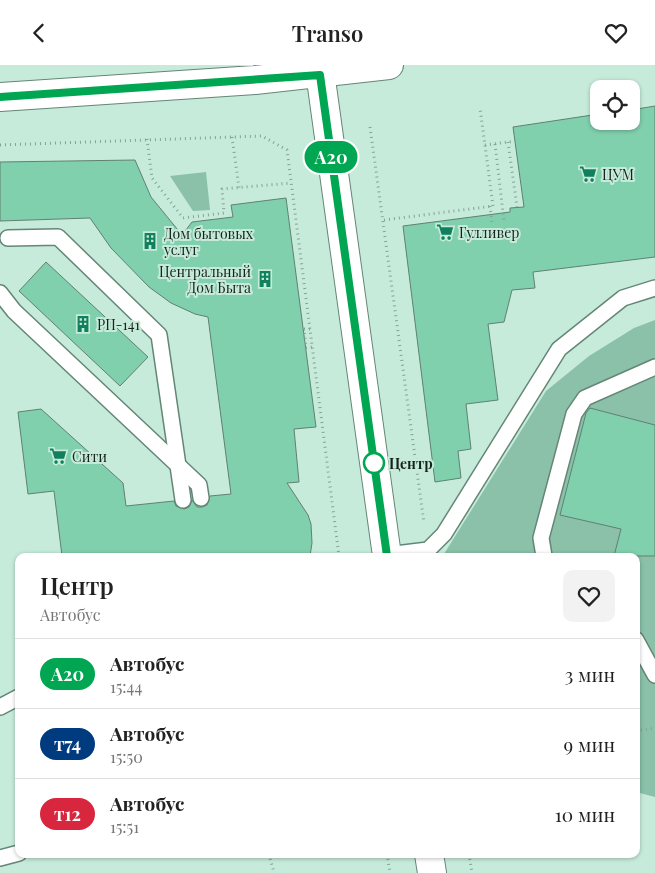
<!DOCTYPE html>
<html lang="ru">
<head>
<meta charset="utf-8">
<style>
	:root { --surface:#fff; --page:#f2f2f2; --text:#222; --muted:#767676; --line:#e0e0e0 }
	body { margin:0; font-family:"Playfair Display",serif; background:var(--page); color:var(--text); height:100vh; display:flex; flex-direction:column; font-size:19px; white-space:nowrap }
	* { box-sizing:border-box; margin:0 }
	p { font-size:16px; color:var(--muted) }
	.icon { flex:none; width:28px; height:28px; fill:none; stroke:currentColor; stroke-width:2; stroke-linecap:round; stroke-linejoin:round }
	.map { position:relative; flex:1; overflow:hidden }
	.sheet { position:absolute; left:15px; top:488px; width:625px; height:305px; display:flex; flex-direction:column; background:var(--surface); border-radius:10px; box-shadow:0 1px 4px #0004 }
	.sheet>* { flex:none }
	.badge { padding:0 10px; border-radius:16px; font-size:18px; line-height:32px }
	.tools { position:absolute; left:590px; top:15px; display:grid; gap:10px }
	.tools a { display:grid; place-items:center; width:50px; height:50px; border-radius:10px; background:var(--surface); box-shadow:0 1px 4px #0004; font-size:25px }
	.map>.badge { position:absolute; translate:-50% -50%; box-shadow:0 0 0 2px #fff }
	.round { display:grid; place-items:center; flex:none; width:52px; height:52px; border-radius:10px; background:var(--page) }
	.headline { display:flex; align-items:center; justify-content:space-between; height:85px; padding:0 25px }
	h1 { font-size:24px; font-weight:600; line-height:38px }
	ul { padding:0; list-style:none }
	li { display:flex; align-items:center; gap:15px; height:70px; padding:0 25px; border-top:1px solid var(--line) }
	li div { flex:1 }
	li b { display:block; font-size:19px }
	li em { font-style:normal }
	li .badge { min-width:55px; font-weight:700; text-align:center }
	header { display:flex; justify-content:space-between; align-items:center; height:65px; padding:0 25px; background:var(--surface); font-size:22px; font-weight:600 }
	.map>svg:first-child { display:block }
</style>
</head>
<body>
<header><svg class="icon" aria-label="back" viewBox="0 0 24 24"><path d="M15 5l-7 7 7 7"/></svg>Transo<svg class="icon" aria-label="heart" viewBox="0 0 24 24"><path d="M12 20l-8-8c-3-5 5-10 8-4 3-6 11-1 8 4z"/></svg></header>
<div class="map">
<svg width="655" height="808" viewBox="0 0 655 808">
	<rect width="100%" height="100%" fill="#c7ebda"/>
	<!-- green -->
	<g fill="#8ac1a8">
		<polygon points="206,107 210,145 193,146 170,111"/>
		<polygon points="655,255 655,732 636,727 636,491 444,491 444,489 546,326 589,291 634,263"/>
	</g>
	<!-- building -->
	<g fill="#80cfad" stroke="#608172">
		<polygon points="655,41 655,192 533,207 535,223 512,225 504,257 488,259 498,335 466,339 471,384 458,386 461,413 435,417 403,161 510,147 510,143 524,142 513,62 599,49 599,56 631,56 631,45"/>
		<polygon points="135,95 151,132 182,170 192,157 233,152 231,140 286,133 316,362 294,364 299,417 287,418 308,450 311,459 312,478 310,491 62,491 54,426 28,429 18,347 41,344 123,418 126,441 174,436 176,441 184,444 189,442 192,435 197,442 202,442 207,440 210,431 231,429 208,252 195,249 171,238 149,222 111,183 90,153 0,156 0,97"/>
		<polygon points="46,197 148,292 120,321 19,226"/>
		<polygon points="590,343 655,360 655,491 614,491 621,464 560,450 586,348"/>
	</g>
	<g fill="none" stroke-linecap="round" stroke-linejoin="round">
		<!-- lane casing -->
		<g stroke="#648676" stroke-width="18">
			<g id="lane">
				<polyline points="8,173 58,172 159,270 183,435"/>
				<polyline points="0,228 14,246 199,420 201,433"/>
				<polyline points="387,490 428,485 444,469 559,284 623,233 655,223"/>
				<polyline points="544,491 541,473 574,349 585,333 655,302"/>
				<polyline points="636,575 655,610"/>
				<polyline points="0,642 19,632"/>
				<polyline points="0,793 19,788"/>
			</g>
		</g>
		<!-- secondary casing -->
		<g stroke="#648676" stroke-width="30">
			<g id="secondary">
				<polyline points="319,0 387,491"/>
				<polyline points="0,32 255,15 389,0"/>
				<polyline points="429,789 432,808"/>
			</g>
		</g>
		<!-- path -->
		<g stroke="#86a295" stroke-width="3" stroke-dasharray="1 4" stroke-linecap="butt">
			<polyline points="370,62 424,458"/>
			<polyline points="232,72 239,123"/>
			<polyline points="147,74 152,113 183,153 224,148 222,124 291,118"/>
			<polyline points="508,77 517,142"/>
			<polyline points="495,79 504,156"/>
			<polyline points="0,80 262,71 287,85 339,491"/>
			<polyline points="485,80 516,76"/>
			<polyline points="490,141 492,158"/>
			<polyline points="384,155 493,141 480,43"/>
			<polyline points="310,264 304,264 306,283 312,282"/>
			<polyline points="636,666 655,663"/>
			<polyline points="269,789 274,808"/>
			<polyline points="387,789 390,808"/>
			<polyline points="469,789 472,808"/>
		</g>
		<!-- lane -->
		<use href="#lane" stroke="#fff" stroke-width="15"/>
		<!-- secondary -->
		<use href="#secondary" stroke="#fff" stroke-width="28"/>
	</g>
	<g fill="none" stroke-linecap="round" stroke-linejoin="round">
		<!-- line casing -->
		<g stroke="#fff" stroke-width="11">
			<polyline id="line" points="0,32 320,10 387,491"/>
		</g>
		<!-- line -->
		<use href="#line" stroke="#00a651" stroke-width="8"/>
	</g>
	<!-- icons -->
	<defs>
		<g id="supermarket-bare" transform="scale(1.35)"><path d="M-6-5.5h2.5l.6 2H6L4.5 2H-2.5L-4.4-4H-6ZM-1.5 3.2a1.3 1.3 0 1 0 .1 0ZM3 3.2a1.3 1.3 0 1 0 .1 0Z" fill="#11805d" stroke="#c7ebda" stroke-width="2.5" paint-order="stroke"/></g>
		<g id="building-bare" transform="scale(1.35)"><path d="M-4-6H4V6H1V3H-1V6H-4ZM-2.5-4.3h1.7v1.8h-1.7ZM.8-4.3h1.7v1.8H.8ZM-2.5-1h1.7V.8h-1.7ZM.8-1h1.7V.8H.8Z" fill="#11805d" stroke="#c7ebda" stroke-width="2.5" paint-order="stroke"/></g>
	</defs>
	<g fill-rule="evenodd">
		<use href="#supermarket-bare" x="588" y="109"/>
		<use href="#supermarket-bare" x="445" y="167"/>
		<use href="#building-bare" x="150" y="176"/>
		<use href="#building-bare" x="265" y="214"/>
		<use href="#building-bare" x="83" y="259"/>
		<use href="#supermarket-bare" x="58" y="391"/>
	</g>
	<!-- markers -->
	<circle fill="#fff" stroke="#00a651" stroke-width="2.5" cx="374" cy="398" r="10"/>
	<g text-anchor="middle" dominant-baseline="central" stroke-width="4" stroke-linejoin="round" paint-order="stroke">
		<!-- poi labels -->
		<g font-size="14" fill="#16231d" stroke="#c7ebda" text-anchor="start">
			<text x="602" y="109">ЦУМ</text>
			<text x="459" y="167">Гулливер</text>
			<text x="164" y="168">Дом бытовых<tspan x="164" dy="16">услуг</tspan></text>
			<text x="251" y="206" text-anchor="end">Центральный<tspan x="251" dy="16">Дом Быта</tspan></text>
			<text x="97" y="259">РП-141</text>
			<text x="72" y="391">Сити</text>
		</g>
		<!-- stop labels -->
		<g font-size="14" font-weight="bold" fill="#16231d" stroke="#c7ebda" text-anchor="start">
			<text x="389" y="398">Центр</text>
		</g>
	</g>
</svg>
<div class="tools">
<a><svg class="icon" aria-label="locate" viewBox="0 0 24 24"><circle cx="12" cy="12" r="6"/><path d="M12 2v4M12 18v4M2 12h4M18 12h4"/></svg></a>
</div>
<b class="badge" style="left:331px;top:92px;background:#00a651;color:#fff">А20</b>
<section class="sheet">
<div class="headline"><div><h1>Центр</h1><p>Автобус</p></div><a class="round"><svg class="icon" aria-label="heart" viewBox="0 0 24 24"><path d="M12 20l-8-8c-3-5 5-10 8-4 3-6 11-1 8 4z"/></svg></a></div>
<ul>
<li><span class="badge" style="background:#00a651;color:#fff">А20</span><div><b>Автобус</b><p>15:44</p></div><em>3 мин</em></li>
<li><span class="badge" style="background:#003b80;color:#fff">т74</span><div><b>Автобус</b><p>15:50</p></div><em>9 мин</em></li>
<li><span class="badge" style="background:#d7263d;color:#fff">т12</span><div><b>Автобус</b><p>15:51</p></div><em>10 мин</em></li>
</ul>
</section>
</div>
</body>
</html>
